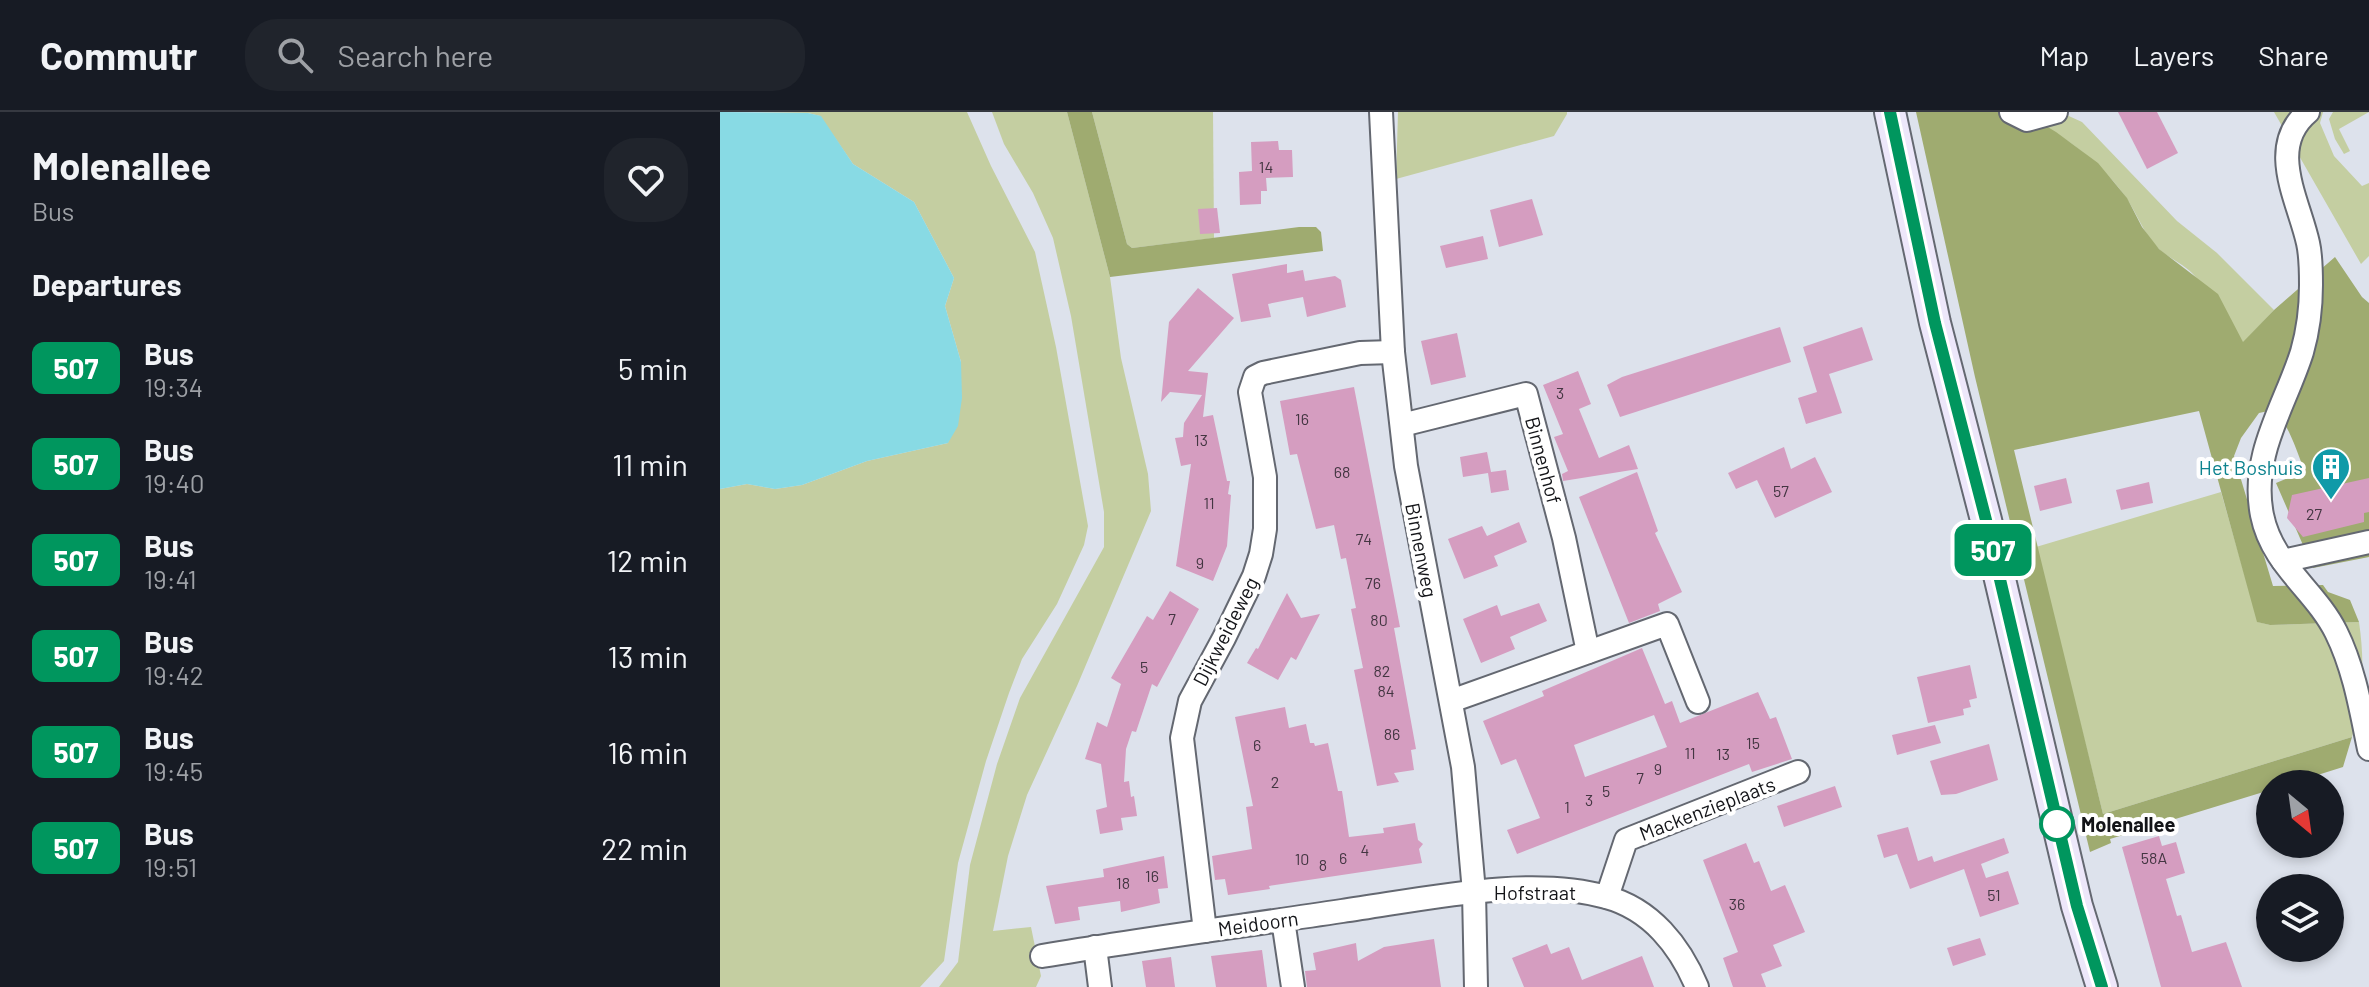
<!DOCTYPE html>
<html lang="en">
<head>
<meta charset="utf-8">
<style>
	:root { --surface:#171b24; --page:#20242c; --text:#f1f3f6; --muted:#9ea1a6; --line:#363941 }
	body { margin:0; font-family:Barlow,sans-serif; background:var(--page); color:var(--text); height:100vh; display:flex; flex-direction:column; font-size:30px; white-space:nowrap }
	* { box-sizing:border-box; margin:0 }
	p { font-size:26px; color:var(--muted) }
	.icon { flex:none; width:44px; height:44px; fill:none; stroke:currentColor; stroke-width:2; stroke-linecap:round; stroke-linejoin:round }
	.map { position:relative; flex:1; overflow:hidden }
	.drawer { display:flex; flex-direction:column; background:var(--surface); width:720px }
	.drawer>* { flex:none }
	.badge { padding:0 16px; border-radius:12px; font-size:28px; line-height:52px }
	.needle { width:52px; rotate:151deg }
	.controls { position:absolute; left:1536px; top:658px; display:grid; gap:16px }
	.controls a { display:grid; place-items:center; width:88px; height:88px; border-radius:50%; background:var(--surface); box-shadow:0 4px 12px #0003; font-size:40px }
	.map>.badge { position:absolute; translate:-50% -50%; box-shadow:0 0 0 4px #fff }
	h2 { padding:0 32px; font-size:30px; line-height:72px }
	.round { display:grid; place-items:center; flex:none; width:84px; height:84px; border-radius:32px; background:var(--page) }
	.overview { display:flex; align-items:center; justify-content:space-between; height:136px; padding:0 32px }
	h1 { font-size:38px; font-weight:700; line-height:60px }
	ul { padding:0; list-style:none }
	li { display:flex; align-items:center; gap:24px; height:96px; padding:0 32px }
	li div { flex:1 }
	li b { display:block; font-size:30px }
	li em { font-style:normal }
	li .badge { min-width:88px; font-weight:700; text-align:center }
	header { display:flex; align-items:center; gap:48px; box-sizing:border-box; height:112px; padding:0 40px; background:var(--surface); border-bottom:2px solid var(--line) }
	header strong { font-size:38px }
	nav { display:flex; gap:44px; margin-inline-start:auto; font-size:28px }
	.search { width:560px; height:72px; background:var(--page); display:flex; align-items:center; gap:20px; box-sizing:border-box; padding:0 28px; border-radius:32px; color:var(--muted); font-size:30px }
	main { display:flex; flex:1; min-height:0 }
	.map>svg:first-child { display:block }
</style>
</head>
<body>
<header>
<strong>Commutr</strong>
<div class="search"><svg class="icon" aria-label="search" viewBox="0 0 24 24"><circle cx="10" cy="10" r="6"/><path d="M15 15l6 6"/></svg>Search here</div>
<nav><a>Map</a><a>Layers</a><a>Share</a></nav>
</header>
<main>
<section class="drawer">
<div class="overview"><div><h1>Molenallee</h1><p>Bus</p></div><a class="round"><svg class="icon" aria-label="heart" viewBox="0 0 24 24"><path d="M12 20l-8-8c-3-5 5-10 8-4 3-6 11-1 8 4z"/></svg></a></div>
<h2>Departures</h2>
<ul>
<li><span class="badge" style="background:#00965e;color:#fff">507</span><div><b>Bus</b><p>19:34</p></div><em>5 min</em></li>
<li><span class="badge" style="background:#00965e;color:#fff">507</span><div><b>Bus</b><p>19:40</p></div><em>11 min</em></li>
<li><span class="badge" style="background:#00965e;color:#fff">507</span><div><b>Bus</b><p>19:41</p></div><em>12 min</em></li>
<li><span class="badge" style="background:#00965e;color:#fff">507</span><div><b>Bus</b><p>19:42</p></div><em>13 min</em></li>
<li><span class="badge" style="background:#00965e;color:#fff">507</span><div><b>Bus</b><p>19:45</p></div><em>16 min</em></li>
<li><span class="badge" style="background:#00965e;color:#fff">507</span><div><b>Bus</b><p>19:51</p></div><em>22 min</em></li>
</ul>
</section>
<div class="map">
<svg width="1649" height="875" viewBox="0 0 1649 875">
	<rect width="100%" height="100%" fill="#dde2ec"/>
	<!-- green -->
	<g fill="#c4cea1">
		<polygon points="34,0 247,0 271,54 315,140 336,235 368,414 364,433 337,492 302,547 289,581 266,649 238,751 224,849 200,875 0,875 0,377 27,372 55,377 82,373 147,349 228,331 241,250 225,194 234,166 194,90 133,52 100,4 88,1"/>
		<polygon points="272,0 347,0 390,165 401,246 428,362 431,399 357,574 307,683 288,744 273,819 311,815 321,864 316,875 219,875 238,850 250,753 277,652 300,586 384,435 384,400 351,204 333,126 313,81 284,32"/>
		<polygon points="372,0 493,0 494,126 412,136 407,132"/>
		<polygon points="678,0 847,0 847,2 834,24 676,67"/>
		<path d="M 1340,0 L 1362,10 L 1457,109 L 1497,141 L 1554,198 L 1523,231 C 1509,206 1492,182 1472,161 C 1462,151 1448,146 1438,136 C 1423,121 1417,101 1405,84 C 1379,48 1345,25 1306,4 Z"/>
		<polygon points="1554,0 1603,0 1600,11 1614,44 1642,74 1649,71 1649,144 1641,152"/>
		<polygon points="1613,0 1649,0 1619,17 1630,39 1624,42 1615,27 1609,7"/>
		<path d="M 1501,380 L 1538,510 L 1550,513 L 1639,510 C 1645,550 1643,586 1632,625 L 1383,702 L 1316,435 Z"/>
	</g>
	<!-- forest -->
	<g fill="#9fab70">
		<polygon points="347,0 372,0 407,132 412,136 579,115 596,115 601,120 603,139 390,165"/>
		<path d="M 1196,0 L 1303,0 L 1336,20 L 1378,51 L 1407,86 L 1422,115 L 1439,137 L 1498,182 L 1523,230 L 1554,198 L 1615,145 L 1642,185 L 1649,191 L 1649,445 L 1593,456 L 1556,371 L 1585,359 C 1576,339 1570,313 1553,298 L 1539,301 L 1521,326 L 1514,344 L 1553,474 L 1603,473 L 1608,480 L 1630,488 L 1639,510 L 1550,513 L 1537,510 L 1479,299 L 1294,338 L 1383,702 L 1632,625 L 1623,655 L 1569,672 L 1550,672 L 1550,678 L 1390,727 L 1391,731 L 1370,740 L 1255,265 Z"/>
	</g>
	<!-- water -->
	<polygon fill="#88dae4" points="0,0 88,1 101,4 133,52 194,90 234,166 225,194 241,250 242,286 238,314 228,331 147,349 82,373 55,377 27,372 0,377"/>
	<!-- building -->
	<g fill="#d59dc0" fill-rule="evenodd">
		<polygon points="1398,0 1437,0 1458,41 1427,57"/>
		<polygon points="558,29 559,38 572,38 573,65 546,66 547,79 541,79 541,92 520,93 519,60 532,59 531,30"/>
		<polygon points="812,87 823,123 779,135 770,98"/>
		<polygon points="497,96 500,121 480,122 478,97"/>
		<polygon points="763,124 768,147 726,156 720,134"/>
		<polygon points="567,152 567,161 583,158 585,169 615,164 621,168 626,195 587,205 583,185 548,192 551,205 521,210 512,162"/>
		<polygon points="478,176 514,206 468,259 488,261 483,305 493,303 507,369 510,369 508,382 511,383 507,434 493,469 456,454 471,352 461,354 455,326 463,325 464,311 482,283 450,280 441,290 449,210"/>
		<polygon points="1060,215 1071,250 900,305 887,273 902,265"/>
		<polygon points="1142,215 1153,248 1109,262 1122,301 1086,312 1078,286 1097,280 1083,235"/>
		<polygon points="737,221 746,265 711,273 701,229"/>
		<polygon points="858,259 871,292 859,297 879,346 909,333 918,357 843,369 842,362 848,359 834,325 843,322 823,273"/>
		<polygon points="634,275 680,515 674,516 696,637 691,638 694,658 674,661 679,670 657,674 634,558 643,556 631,497 636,496 626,446 621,447 614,413 596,417 577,342 570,343 560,289"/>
		<polygon points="1064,335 1071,357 1095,345 1112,380 1055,406 1037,368 1016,377 1008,361"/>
		<polygon points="767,340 771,360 786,358 789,378 771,381 768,361 743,365 740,345"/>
		<polygon points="917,360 938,419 935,421 962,480 938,492 940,499 909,511 859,385"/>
		<polygon points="1346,366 1352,391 1320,399 1314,374"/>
		<polygon points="1649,366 1649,400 1644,401 1644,410 1583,425 1567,406 1572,383"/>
		<polygon points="1429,370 1433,391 1401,398 1396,378"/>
		<polygon points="799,410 807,430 774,444 778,454 744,467 728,427 762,414 767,424"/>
		<polygon points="450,479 479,497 437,575 432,572 416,620 412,619 406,637 404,670 409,669 411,685 414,684 417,704 401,706 403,718 380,722 376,698 387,695 381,652 365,647 377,610 387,615 401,572 391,566 427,504 433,508"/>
		<polygon points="567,481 581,506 600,502 576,548 571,545 558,568 527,551 536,536 538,537"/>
		<polygon points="819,491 827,509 790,525 795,537 761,551 743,507 777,493 781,504"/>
		<path d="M 922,536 L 945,592 L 952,589 L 960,611 L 1038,580 L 1050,607 L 1056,605 L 1072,647 L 1032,660 L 1029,652 L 797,742 L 787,718 L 820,706 L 796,647 L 781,653 L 763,609 L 824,584 L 822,579 ZM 934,603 L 947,635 L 865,665 L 854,633 Z"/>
		<polygon points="1250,553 1257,586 1249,588 1251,595 1243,597 1244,603 1208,611 1197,565"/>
		<polygon points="565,595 569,616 586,612 590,631 594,631 595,634 608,631 618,679 622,679 629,725 664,721 663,716 695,711 698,728 703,732 699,737 702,751 549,774 550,777 508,783 505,767 495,768 492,744 532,737 526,695 533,694 515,605"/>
		<polygon points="1215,613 1221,631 1177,643 1172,623"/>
		<polygon points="1269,632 1278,668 1236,682 1221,683 1210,649"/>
		<polygon points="1115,674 1122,695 1064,715 1057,694"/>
		<polygon points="1188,715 1198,749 1212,744 1214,750 1284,726 1289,741 1261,752 1266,766 1288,759 1299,792 1260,805 1244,757 1190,777 1177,742 1164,746 1157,723"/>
		<polygon points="1439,724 1442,734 1456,730 1465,761 1446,767 1457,804 1461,803 1472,840 1506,830 1522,875 1441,875 1402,735"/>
		<polygon points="1026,731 1034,751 1039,749 1051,779 1065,773 1085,820 1053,833 1062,854 1041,862 1046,875 1013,875 1003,846 1018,840 983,748"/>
		<polygon points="444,744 448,776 438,777 440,791 401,800 400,789 358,795 360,808 335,812 326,774 384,765 383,757"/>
		<polygon points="1260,826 1266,843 1233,854 1227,836"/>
		<polygon points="714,827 721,875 587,875 585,859 596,858 593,841 636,831 638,849 664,835"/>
		<polygon points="827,832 831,842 849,835 862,868 922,844 934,875 804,875 792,846"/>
		<polygon points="542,838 547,875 496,875 491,844"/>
		<polygon points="451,845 455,875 426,875 422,849"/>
	</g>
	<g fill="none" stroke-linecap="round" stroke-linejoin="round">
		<!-- street casing -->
		<g stroke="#646871" stroke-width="26">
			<g id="street">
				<polyline points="661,0 673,240 686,354 743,655 754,780 756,875"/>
				<polyline points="1291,0 1307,8 1336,0"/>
				<path d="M 1588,0 C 1546,35 1579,89 1588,131 C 1591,144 1591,160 1591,173 C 1591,194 1588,219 1582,240 C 1565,294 1530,343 1542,403 C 1552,453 1595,478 1616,520 C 1634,556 1641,598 1649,637"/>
				<polyline points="682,313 806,282 844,426 868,540"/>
				<polyline points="1563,449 1649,430"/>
				<polyline points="731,589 947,512 978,590"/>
				<polyline points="887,785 906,728 1078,660"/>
				<polyline points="563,808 573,875"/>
				<polyline points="485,819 462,626 470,589 504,526 534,464 541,442 545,417 545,365 530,280 535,265 543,261 640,241 673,240"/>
				<polyline points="375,835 380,875"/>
				<path d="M 322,844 C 422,827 522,814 622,799 C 701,788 808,763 886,785 C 931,797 960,834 977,875"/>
			</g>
		</g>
		<!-- secondary casing -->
		<g stroke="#646871" stroke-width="34">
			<polyline id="secondary" points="1170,0 1215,211 1266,408 1357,794 1382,875"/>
		</g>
		<!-- street -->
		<use href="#street" stroke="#fff" stroke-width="22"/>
		<!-- secondary -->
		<use href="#secondary" stroke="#ede7fa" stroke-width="30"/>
	</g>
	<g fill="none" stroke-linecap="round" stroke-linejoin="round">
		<!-- line casing -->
		<g stroke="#fff" stroke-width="18">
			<polyline id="line" points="1170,0 1215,211 1266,408 1357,794 1382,875"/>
		</g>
		<!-- line -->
		<use href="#line" stroke="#00965e" stroke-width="12"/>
	</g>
	<!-- icons -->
	<defs>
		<g id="building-pin" transform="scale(2)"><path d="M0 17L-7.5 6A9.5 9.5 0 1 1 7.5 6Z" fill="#0f9aa8" stroke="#fff"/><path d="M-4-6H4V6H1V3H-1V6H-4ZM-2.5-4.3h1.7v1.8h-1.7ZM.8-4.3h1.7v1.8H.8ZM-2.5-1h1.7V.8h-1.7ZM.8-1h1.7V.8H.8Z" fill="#fff"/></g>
	</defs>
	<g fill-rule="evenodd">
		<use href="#building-pin" x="1611" y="355"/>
	</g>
	<!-- markers -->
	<circle fill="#fff" stroke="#00965e" stroke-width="4" cx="1337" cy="712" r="16"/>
	<g text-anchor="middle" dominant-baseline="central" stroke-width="8" stroke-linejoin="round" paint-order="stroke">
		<!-- number labels -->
		<g font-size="16" fill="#443642">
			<text x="546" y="54">14</text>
			<text x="840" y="280">3</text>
			<text x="582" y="306">16</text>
			<text x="481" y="327">13</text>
			<text x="622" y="359">68</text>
			<text x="1061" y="378">57</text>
			<text x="489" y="390">11</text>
			<text x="1594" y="401">27</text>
			<text x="644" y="426">74</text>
			<text x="480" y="450">9</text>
			<text x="653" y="470">76</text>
			<text x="452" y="506">7</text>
			<text x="659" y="507">80</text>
			<text x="424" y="554">5</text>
			<text x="662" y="558">82</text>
			<text x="666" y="578">84</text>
			<text x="672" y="621">86</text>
			<text x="1033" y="630">15</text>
			<text x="537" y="632">6</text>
			<text x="970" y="640">11</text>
			<text x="1003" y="641">13</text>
			<text x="938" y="656">9</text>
			<text x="920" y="665">7</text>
			<text x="555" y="669">2</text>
			<text x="886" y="678">5</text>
			<text x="869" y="687">3</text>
			<text x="847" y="694">1</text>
			<text x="645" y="737">4</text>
			<text x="623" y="745">6</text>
			<text x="1434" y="745">58A</text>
			<text x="582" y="746">10</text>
			<text x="603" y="752">8</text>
			<text x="432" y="763">16</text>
			<text x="403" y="770">18</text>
			<text x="1274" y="782">51</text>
			<text x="1017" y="791">36</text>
		</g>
		<!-- street labels -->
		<g font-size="20" fill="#131418" stroke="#fff">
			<text transform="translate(824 348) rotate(75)">Binnenhof</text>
			<text transform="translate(702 438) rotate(79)">Binnenweg</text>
			<text transform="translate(505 519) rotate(-63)">Dijkweideweg</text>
			<text transform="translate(987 696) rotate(-21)">Mackenzieplaats</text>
			<text x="815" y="780">Hofstraat</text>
			<text transform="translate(538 811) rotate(-8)">Meidoorn</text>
		</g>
		<!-- culture labels -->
		<g font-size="20" fill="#0d838f" stroke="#fff" text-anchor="end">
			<text x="1583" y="355">Het Boshuis</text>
		</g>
		<!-- stop labels -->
		<g font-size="20" font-weight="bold" fill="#131418" stroke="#fff" text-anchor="start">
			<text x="1361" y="712">Molenallee</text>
		</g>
	</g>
</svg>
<div class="controls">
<a><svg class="needle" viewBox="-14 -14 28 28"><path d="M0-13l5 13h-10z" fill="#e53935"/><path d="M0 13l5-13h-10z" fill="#9ea1a6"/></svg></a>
<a><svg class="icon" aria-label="layers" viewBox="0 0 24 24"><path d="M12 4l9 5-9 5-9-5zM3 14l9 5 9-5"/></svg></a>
</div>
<b class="badge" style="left:1273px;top:438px;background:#00965e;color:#fff">507</b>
</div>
</main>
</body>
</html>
